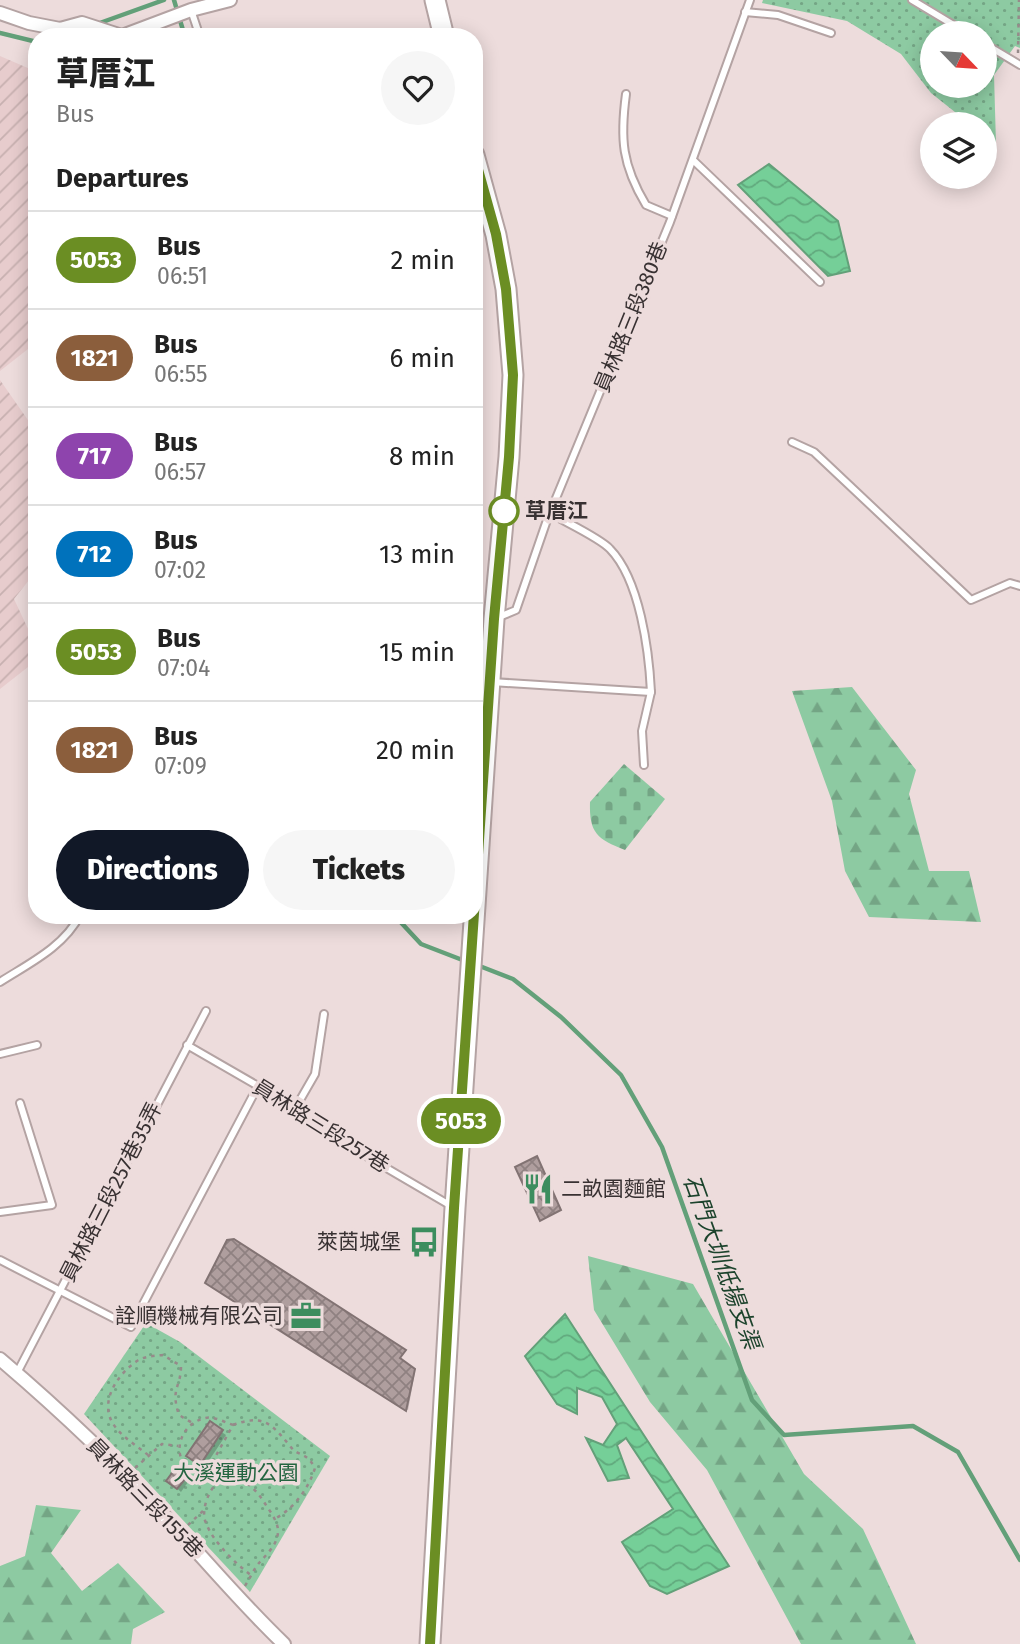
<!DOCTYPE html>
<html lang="en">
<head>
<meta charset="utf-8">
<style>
	:root { --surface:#fff; --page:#f6f6f6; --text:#222; --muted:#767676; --line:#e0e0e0; --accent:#111827 }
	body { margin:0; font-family:"Fira Sans","Noto Sans TC",sans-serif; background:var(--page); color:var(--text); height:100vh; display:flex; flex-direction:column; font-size:26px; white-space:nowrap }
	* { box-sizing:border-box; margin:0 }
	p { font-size:23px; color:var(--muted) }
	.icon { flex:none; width:38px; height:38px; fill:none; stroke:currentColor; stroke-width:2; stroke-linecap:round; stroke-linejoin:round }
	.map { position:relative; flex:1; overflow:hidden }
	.details { position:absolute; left:28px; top:28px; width:455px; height:896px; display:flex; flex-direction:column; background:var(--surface); border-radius:28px; box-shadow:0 4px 18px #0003 }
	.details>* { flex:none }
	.badge { padding:0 14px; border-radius:23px; font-size:24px; line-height:46px }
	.needle { width:46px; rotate:115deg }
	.buttons { position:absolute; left:920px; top:21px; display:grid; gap:14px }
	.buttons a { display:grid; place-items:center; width:77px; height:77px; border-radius:50%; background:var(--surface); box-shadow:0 4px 18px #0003; font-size:35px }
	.map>.badge { position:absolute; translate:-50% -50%; box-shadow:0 0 0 4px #fff }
	h2 { padding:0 28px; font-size:26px; line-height:63px }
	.round { display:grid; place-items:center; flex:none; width:74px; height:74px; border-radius:37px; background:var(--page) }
	.summary { display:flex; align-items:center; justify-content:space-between; height:119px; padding:0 28px }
	h1 { font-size:33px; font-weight:800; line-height:52px }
	.action { display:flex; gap:14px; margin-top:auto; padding:14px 28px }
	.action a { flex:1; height:80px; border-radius:42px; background:var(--accent); color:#fff; font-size:28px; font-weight:800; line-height:80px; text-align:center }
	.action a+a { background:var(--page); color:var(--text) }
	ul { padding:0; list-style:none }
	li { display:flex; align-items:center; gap:21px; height:98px; padding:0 28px; border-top:2px solid var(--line) }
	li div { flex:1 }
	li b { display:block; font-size:26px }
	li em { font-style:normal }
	li .badge { min-width:77px; font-weight:700; text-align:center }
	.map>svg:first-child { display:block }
</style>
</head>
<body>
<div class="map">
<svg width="1020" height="1644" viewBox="0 0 1020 1644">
	<defs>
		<pattern id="industrial-furrows" width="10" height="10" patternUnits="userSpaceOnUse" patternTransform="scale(1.75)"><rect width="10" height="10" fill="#e7cccd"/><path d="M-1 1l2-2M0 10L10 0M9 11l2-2" fill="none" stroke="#c7b0b0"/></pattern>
		<pattern id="forest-firs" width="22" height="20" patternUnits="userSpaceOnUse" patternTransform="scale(1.75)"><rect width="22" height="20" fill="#8dcaa2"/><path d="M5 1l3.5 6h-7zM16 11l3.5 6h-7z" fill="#74a585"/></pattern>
		<pattern id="cemetery-stones" width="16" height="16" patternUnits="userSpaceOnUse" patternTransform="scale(1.75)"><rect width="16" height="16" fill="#8dcaa2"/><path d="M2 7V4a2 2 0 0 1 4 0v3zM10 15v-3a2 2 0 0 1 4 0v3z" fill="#74a585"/></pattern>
		<pattern id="park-dots" width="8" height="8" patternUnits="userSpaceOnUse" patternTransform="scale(1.75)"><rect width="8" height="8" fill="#8dcaa2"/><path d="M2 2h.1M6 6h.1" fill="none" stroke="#74a585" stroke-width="1.8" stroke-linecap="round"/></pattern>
		<pattern id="water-waves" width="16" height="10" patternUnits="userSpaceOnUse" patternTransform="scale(1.75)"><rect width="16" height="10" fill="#75cf98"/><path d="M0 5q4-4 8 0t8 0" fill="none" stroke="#61a97d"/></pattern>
		<pattern id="building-cross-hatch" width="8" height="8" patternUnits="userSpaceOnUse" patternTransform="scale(1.75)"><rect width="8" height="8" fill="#af9e9e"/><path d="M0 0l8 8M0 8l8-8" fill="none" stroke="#8f8181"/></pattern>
	</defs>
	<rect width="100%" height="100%" fill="#eddcdc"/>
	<!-- industrial -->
	<g fill="url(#industrial-furrows)">
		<polygon points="0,56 37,72 37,342 0,371"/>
		<polygon points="0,380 37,433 37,570 14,599 37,648 37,660 0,689"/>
	</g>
	<!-- forest -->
	<g fill="url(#forest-firs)">
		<polygon points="852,687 916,770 909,794 929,871 969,871 981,922 869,917 845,871 832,801 792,691"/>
		<polygon points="588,1256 693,1284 804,1474 863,1529 916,1644 801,1644 707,1470 650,1402 594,1310"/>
		<polygon points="36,1505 81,1510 51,1553 82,1591 118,1563 165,1612 133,1629 131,1644 0,1644 0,1566 25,1556"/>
	</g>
	<!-- cemetery -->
	<path fill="url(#cemetery-stones)" d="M 624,764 L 665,799 L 625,850 C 597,839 589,833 590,802 Z"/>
	<!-- park -->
	<g fill="url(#park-dots)" fill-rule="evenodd">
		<path d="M 763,0 L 1020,0 L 1020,48 L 1015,46 L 994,75 L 996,144 L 985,136 L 985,124 L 970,124 L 931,93 L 901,54 L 847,21 L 762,3 ZM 933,33 L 985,33 L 985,86 L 933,86 Z"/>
		<polygon points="146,1323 180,1342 330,1456 250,1592 84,1414"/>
	</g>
	<!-- water -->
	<g fill="url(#water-waves)" stroke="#63a079" stroke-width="2">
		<polygon points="769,164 838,221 850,271 828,276 738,185"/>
		<polygon points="565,1314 729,1566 667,1594 650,1586 622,1542 673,1509 626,1438 617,1445 629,1478 608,1481 586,1438 603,1445 617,1424 602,1397 577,1388 577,1414 557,1404 525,1356"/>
	</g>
	<!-- shadow -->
	<g fill="#0003">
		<polygon points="208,1284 405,1351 400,1360 415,1372 408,1410"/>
		<polygon points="210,1424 226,1435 204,1468 192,1460"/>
		<polygon points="185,1479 188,1482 181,1492 172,1484"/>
	</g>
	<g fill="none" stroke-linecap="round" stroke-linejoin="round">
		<!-- stream -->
		<g stroke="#63a079" stroke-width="4.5">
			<polyline points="174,0 185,37"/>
			<polyline points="97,24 164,0"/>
			<polyline points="0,33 37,42"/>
			<polyline points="71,37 89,28"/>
			<polyline points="394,915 421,944 465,961"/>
			<polyline points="477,965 513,979 561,1017 621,1075 662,1147 752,1400 784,1435 913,1426 958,1452 1020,1560"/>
		</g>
	</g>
	<!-- building -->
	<g fill="url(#building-cross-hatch)" stroke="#827373" stroke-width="2">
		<polygon points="537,1156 561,1210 540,1221 515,1167"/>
		<polygon points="234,1239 406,1350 400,1358 415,1369 406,1411 205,1283 227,1240"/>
		<polygon points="210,1421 223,1430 200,1465 186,1456"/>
		<polygon points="175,1469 186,1478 177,1489 166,1481"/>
	</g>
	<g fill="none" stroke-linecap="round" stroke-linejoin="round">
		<!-- lane casing -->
		<g stroke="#b4a3a3" stroke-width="10">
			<g id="lane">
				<polyline points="912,0 967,33"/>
				<polyline points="191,10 200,37"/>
				<polyline points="745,12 778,15 831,33"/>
				<polyline points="985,44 1020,65"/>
				<path d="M 626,94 C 620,139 622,165 646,205 L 672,216"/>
				<polyline points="693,160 820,282"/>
				<polyline points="792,442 814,452 971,600 1010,583 1020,586"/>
				<polyline points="499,617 516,610 547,520 670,222 750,0"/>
				<path d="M 492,682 L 651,692 C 649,651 640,580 610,549 C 600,538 565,522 550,513"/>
				<polyline points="644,765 642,731 651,692"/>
				<path d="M 0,982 C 28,964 64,947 80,915"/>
				<polyline points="187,1045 258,1086 277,1100 296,1107 301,1118 453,1207"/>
				<polyline points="0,1054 37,1045"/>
				<polyline points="296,1107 315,1074 324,1014"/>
				<polyline points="0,1212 52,1205 20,1103"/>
				<polyline points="0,1260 131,1327 258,1086"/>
				<polyline points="17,1373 206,1011"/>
			</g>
		</g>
		<!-- street casing -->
		<g stroke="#b4a3a3" stroke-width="16">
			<g id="street">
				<polyline points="0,13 29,23 60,29 82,23 122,36 191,10 230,0"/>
				<path d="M 0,1359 C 60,1410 117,1464 170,1522 C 208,1563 243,1605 284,1644"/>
			</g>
		</g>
		<!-- primary casing -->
		<g stroke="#b4a3a3" stroke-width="23">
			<g id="primary">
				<polyline points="435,0 444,37"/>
				<polyline points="430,1644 455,1208 494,619 509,457 513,375 506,289 496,235 474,155"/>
			</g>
		</g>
		<!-- path -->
		<g stroke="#968a8a" stroke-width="2.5" stroke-dasharray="3.5 5" stroke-linecap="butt">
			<polyline points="1018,53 1019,0"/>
			<path d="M 233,1425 C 263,1414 271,1423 290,1446 C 299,1458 305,1450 315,1468 C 309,1488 293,1510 274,1519"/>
			<path d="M 148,1455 C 136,1445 120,1436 112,1422 C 100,1400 118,1374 137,1361 C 145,1356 154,1356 163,1355 L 181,1366 C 181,1388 170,1388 179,1415 L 194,1424"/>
			<polyline points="135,1468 162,1444 178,1446"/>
			<path d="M 208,1470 C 170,1477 171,1426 205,1418 C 214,1416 224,1422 233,1425 L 208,1470 L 219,1480"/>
			<polyline points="188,1525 204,1510"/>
			<path d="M 245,1586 C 250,1578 254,1569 259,1563 C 267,1554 278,1544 278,1531 C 278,1521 269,1510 264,1502 C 246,1474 218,1465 206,1502 C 204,1509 203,1517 206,1523 C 213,1542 236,1564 252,1576"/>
		</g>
		<!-- lane -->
		<use href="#lane" stroke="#fff" stroke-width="6"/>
		<!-- street -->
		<use href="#street" stroke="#fff" stroke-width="12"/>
		<!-- primary -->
		<use href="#primary" stroke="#fff" stroke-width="19"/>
	</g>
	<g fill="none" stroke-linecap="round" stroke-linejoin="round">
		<!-- line casing -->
		<g stroke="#fff" stroke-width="16">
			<polyline id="line" points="430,1644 454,1208 494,619 509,457 513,375 506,289 496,234 474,155"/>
		</g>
		<!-- line -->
		<use href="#line" stroke="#6b8e23" stroke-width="10"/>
	</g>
	<!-- icons -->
	<defs>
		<g id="restaurant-bare" transform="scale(2.415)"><path d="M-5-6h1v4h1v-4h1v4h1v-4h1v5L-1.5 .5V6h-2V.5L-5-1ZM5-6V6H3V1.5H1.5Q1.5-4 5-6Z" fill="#3c8d5e" stroke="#eddcdc" stroke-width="2.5" paint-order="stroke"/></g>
		<g id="bus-bare" transform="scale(2.415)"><path d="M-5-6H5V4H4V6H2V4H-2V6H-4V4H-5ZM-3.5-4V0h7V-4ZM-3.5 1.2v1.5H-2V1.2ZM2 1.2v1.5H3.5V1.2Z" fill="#3c8d5e" stroke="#eddcdc" stroke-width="2.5" paint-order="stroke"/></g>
		<g id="office-bare" transform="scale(2.415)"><path d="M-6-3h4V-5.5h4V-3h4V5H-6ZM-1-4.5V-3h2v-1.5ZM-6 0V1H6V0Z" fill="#3c8d5e" stroke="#eddcdc" stroke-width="2.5" paint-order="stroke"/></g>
	</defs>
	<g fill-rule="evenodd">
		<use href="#restaurant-bare" x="538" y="1189"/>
		<use href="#bus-bare" x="424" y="1242"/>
		<use href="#office-bare" x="306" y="1316"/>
	</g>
	<!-- markers -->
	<circle fill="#fff" stroke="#6b8e23" stroke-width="3.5" cx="504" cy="511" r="14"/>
	<g text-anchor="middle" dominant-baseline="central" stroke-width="7" stroke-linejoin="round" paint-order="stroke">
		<!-- street labels -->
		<g font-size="21" fill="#383132" stroke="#eddcdc">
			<text transform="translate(631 317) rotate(-68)">員林路三段380巷</text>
			<text transform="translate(321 1126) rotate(32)">員林路三段257巷</text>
			<text transform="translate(111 1192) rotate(-63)">員林路三段257巷35弄</text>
			<text transform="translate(145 1498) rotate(46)">員林路三段155巷</text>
		</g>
		<!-- stop labels -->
		<g font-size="21" font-weight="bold" fill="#383132" stroke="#eddcdc" text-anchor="start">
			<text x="525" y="511">草厝江</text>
		</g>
		<!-- poi labels -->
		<g font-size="21" fill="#383132" stroke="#eddcdc" text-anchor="end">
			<text x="561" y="1189" text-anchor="start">二畝園麵館</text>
			<text x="401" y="1242">萊茵城堡</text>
			<text x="283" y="1316">詮順機械有限公司</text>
		</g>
		<!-- park labels -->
		<g font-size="21" fill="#246540" stroke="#eddcdc">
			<text x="236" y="1473">大溪運動公園</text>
		</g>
		<!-- water labels -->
		<g font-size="23" font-style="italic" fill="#1c432c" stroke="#eddcdc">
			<text transform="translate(722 1262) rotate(70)">石門大圳低揚支渠</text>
		</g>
	</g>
</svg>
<div class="buttons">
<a><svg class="needle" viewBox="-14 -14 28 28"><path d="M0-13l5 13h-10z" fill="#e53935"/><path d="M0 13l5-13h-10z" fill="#767676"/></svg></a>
<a><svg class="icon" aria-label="layers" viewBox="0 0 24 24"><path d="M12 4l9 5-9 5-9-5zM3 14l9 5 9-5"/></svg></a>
</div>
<b class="badge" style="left:461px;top:1121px;background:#6b8e23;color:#fff">5053</b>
<section class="details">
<div class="summary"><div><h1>草厝江</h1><p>Bus</p></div><a class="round"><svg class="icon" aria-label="heart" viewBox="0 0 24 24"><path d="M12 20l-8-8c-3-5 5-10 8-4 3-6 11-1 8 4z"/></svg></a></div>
<h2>Departures</h2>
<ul>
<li><span class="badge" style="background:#6b8e23;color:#fff">5053</span><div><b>Bus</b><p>06:51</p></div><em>2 min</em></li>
<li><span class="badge" style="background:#8b5e3c;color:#fff">1821</span><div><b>Bus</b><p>06:55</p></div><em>6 min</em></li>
<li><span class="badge" style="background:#8e44ad;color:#fff">717</span><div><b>Bus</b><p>06:57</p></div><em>8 min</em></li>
<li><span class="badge" style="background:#0072bc;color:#fff">712</span><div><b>Bus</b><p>07:02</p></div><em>13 min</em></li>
<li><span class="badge" style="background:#6b8e23;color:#fff">5053</span><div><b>Bus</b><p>07:04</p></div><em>15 min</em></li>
<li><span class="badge" style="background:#8b5e3c;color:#fff">1821</span><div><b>Bus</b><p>07:09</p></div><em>20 min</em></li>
</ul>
<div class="action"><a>Directions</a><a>Tickets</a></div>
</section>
</div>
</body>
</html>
